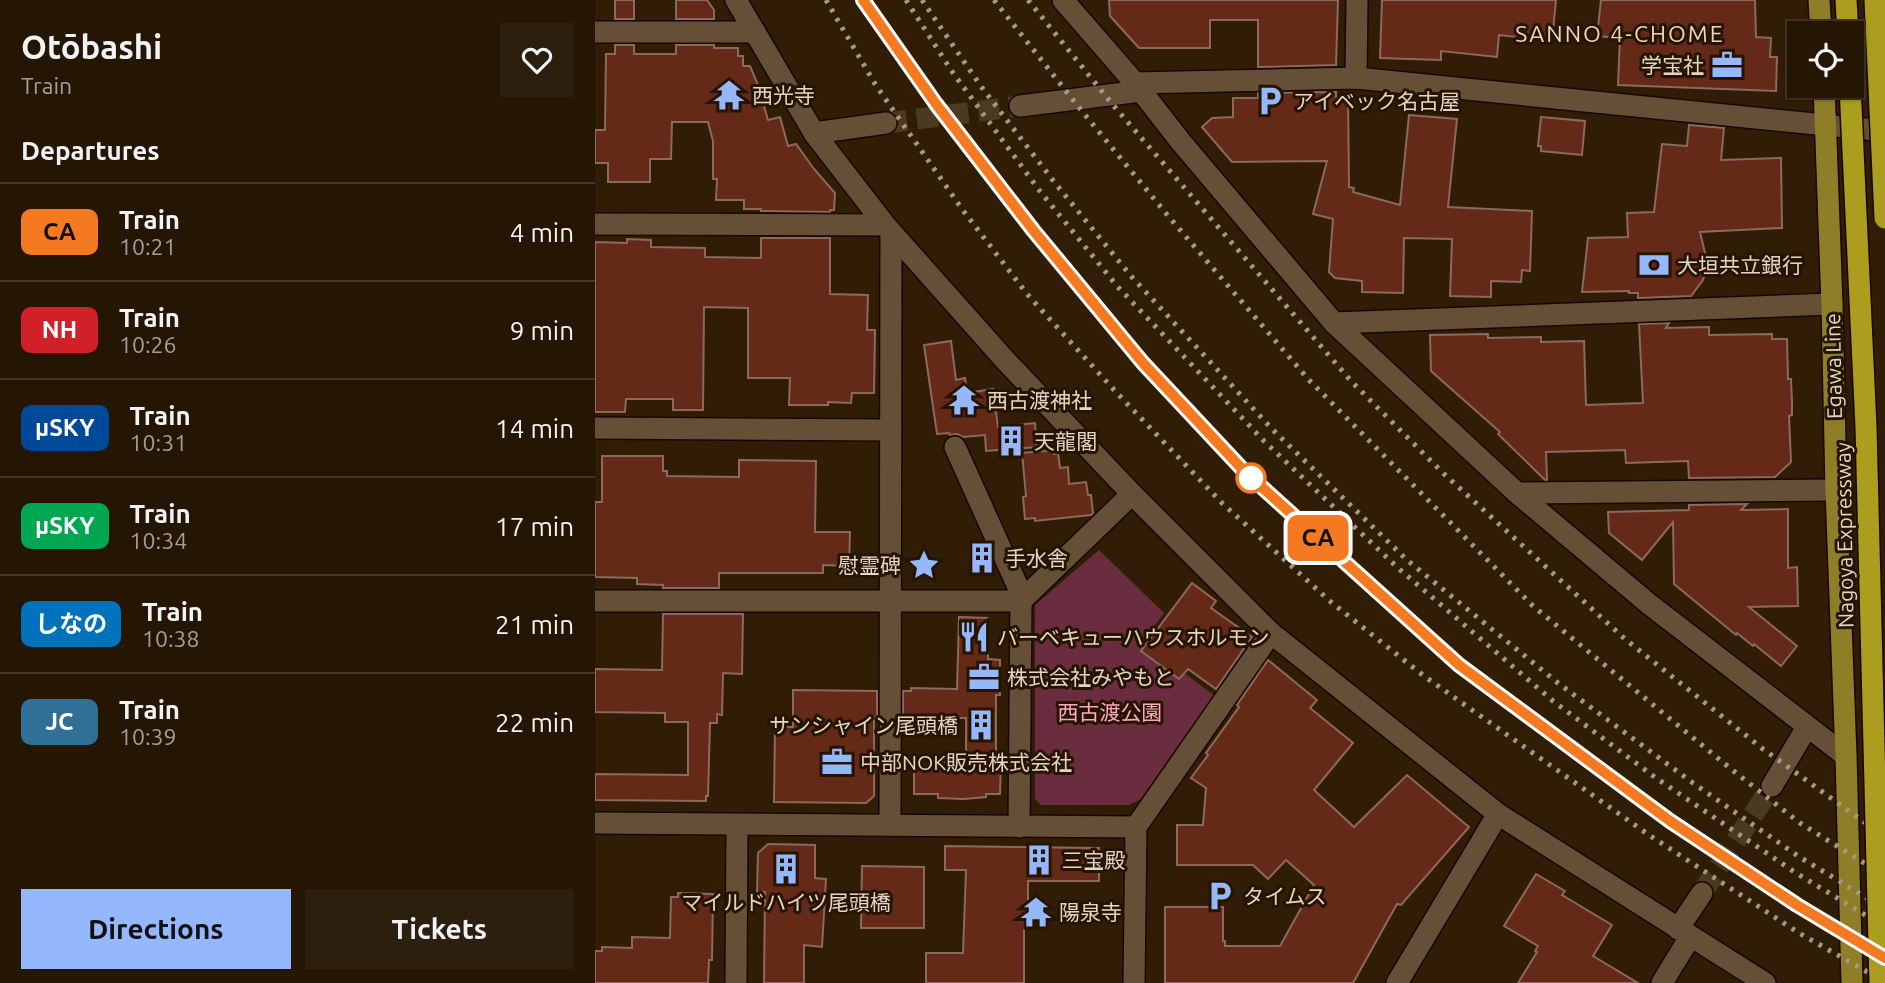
<!DOCTYPE html>
<html lang="en">
<head>
<meta charset="utf-8">
<style>
	:root { --surface:#251604; --page:#2d1f0e; --text:#f1f3f6; --muted:#a39f9a; --line:#423526; --accent:#94b7fd }
	body { margin:0; font-family:Ubuntu,"Noto Sans JP",sans-serif; background:var(--page); color:var(--text); height:100vh; display:flex; flex-direction:column; font-size:26px; white-space:nowrap }
	* { box-sizing:border-box; margin:0 }
	p { font-size:23px; color:var(--muted) }
	.icon { flex:none; width:38px; height:38px; fill:none; stroke:currentColor; stroke-width:2; stroke-linecap:round; stroke-linejoin:round }
	.map { position:relative; flex:1; overflow:hidden }
	.panel { display:flex; flex-direction:column; background:var(--surface); width:595px }
	.panel>* { flex:none }
	.badge { padding:0 14px; border-radius:10px; font-size:24px; line-height:46px }
	.tools { position:absolute; left:1192px; top:21px; display:grid; gap:14px }
	.tools a { display:grid; place-items:center; width:77px; height:77px; border-radius:0px; background:var(--surface); box-shadow:0 2px 5px #0004,0 0 0 2px var(--line); font-size:35px }
	.map>.badge { position:absolute; translate:-50% -50%; box-shadow:0 0 0 4px #fff }
	h2 { padding:0 21px; font-size:26px; line-height:63px }
	.round { display:grid; place-items:center; flex:none; width:74px; height:74px; border-radius:0px; background:var(--page) }
	.headline { display:flex; align-items:center; justify-content:space-between; height:119px; padding:0 21px }
	h1 { font-size:33px; font-weight:600; line-height:52px }
	.primary-button { display:flex; gap:14px; margin-top:auto; padding:14px 21px }
	.primary-button a { flex:1; height:80px; border-radius:0px; background:var(--accent); color:#111; font-size:28px; font-weight:600; line-height:80px; text-align:center }
	.primary-button a+a { background:var(--page); color:var(--text) }
	ul { padding:0; list-style:none }
	li { display:flex; align-items:center; gap:21px; height:98px; padding:0 21px; border-top:2px solid var(--line) }
	li div { flex:1 }
	li b { display:block; font-size:26px }
	li em { font-style:normal }
	li .badge { min-width:77px; font-weight:700; text-align:center }
	main { display:flex; flex:1; min-height:0 }
	.map>svg:first-child { display:block }
</style>
</head>
<body>
<main>
<section class="panel">
<div class="headline"><div><h1>Otōbashi</h1><p>Train</p></div><a class="round"><svg class="icon" aria-label="heart" viewBox="0 0 24 24"><path d="M12 20l-8-8c-3-5 5-10 8-4 3-6 11-1 8 4z"/></svg></a></div>
<h2>Departures</h2>
<ul>
<li><span class="badge" style="background:#f47921;color:#111">CA</span><div><b>Train</b><p>10:21</p></div><em>4 min</em></li>
<li><span class="badge" style="background:#d12027;color:#fff">NH</span><div><b>Train</b><p>10:26</p></div><em>9 min</em></li>
<li><span class="badge" style="background:#004898;color:#fff">μSKY</span><div><b>Train</b><p>10:31</p></div><em>14 min</em></li>
<li><span class="badge" style="background:#00a651;color:#fff">μSKY</span><div><b>Train</b><p>10:34</p></div><em>17 min</em></li>
<li><span class="badge" style="background:#0072bc;color:#fff">しなの</span><div><b>Train</b><p>10:38</p></div><em>21 min</em></li>
<li><span class="badge" style="background:#307097;color:#fff">JC</span><div><b>Train</b><p>10:39</p></div><em>22 min</em></li>
</ul>
<div class="primary-button"><a>Directions</a><a>Tickets</a></div>
</section>
<div class="map">
<svg width="1290" height="983" viewBox="0 0 1290 983">
	<rect width="100%" height="100%" fill="#311d05"/>
	<!-- green -->
	<polygon fill="#6a2d3f" points="504,550 569,613 548,642 620,696 546,799 534,805 446,805 440,799 440,605"/>
	<!-- building -->
	<g fill="#652918" stroke="#8c695f" stroke-width="2">
		<rect x="20" y="0" width="19" height="19"/>
		<polygon points="81,0 112,0 119,10 119,19 81,19"/>
		<polygon points="514,0 743,0 741,65 663,67 663,20 615,20 615,48 544,48 515,16"/>
		<polygon points="787,0 961,0 957,41 904,35 902,57 846,51 846,60 785,58"/>
		<polygon points="1006,0 1160,0 1161,37 1176,38 1175,57 1182,57 1181,91 1023,85 1025,38 1002,36"/>
		<polygon points="20,45 39,45 39,54 81,54 81,45 119,45 119,48 143,48 143,56 148,56 148,66 155,66 163,85 173,120 185,117 193,146 201,144 219,169 240,193 239,210 235,210 235,212 166,211 166,209 149,209 149,200 121,200 122,179 118,179 118,141 113,122 77,122 76,159 55,159 55,182 13,182 13,163 0,163 0,130 10,130 11,54 20,54"/>
		<polygon points="741,92 741,97 753,97 754,187 759,188 758,192 805,205 814,115 862,119 853,207 937,211 935,271 927,270 926,282 896,281 896,297 855,296 857,239 809,238 808,293 767,292 767,281 740,278 734,272 738,219 718,214 732,161 637,162 607,127 617,118 638,117 638,98 663,98 663,93"/>
		<polygon points="946,117 990,121 987,155 946,151 946,146 943,146"/>
		<polygon points="1094,125 1129,128 1126,160 1186,158 1187,228 1105,232 1111,257 1111,270 1108,280 1096,296 1043,298 1043,293 1034,293 1034,291 987,292 993,238 1033,237 1032,213 1059,212 1067,144 1092,146"/>
		<polygon points="166,238 235,238 235,294 273,295 272,330 280,330 279,393 257,393 256,403 233,402 233,405 194,405 195,378 153,378 153,308 109,307 108,410 78,410 78,399 31,399 30,412 0,412 0,242 32,243 32,239 56,240 56,247 110,248 110,257 166,258"/>
		<polygon points="1074,323 1071,328 1114,327 1114,335 1177,334 1177,339 1192,339 1193,379 1196,379 1197,402 1197,415 1194,416 1196,462 1180,477 1094,478 1093,461 1031,463 1030,450 951,452 952,480 950,480 903,434 905,432 836,371 835,335 893,334 893,338 946,337 946,342 989,341 991,405 1048,403 1044,324"/>
		<polygon points="356,341 361,380 370,378 372,393 398,389 403,427 440,423 442,447 391,451 390,435 368,437 362,434 355,435 354,433 342,434 329,345"/>
		<polygon points="459,450 459,454 463,453 465,468 473,467 474,484 491,482 493,495 496,495 498,513 496,515 440,521 440,518 430,519 428,497 431,496 427,453"/>
		<polygon points="7,456 68,456 68,471 72,471 72,476 144,477 144,460 221,461 220,532 255,532 254,566 228,565 228,573 124,573 124,588 68,588 68,585 42,584 42,578 0,577 0,502 7,502"/>
		<polygon points="1152,504 1146,510 1193,509 1193,568 1202,567 1203,606 1154,607 1202,646 1186,666 1159,644 1158,646 1142,633 1141,635 1079,584 1078,522 1047,560 1014,533 1013,512 1094,510 1094,505"/>
		<polygon points="597,583 621,601 616,608 657,637 621,689 593,669 584,679 546,651"/>
		<polygon points="68,614 148,614 147,674 128,673 127,715 122,714 122,723 115,723 113,796 111,796 111,801 0,800 0,774 93,775 93,722 70,722 70,713 0,712 0,669 67,670"/>
		<polygon points="364,617 393,618 393,659 405,660 405,695 401,695 401,760 406,760 405,794 391,794 391,797 369,799 343,798 343,794 319,794 319,766 344,767 344,762 371,762 371,718 308,718 308,691 316,691 316,688 362,689"/>
		<polygon points="673,660 722,700 715,708 758,743 719,790 759,827 812,775 874,827 806,905 802,904 758,983 570,983 570,907 628,907 628,941 630,941 630,946 685,946 719,885 691,860 673,879 658,865 582,865 582,825 608,825 611,788 596,778 613,755 611,753 644,707 642,705"/>
		<polygon points="198,690 282,691 282,717 279,717 279,796 271,803 179,802 180,727 198,727"/>
		<polygon points="173,844 220,845 220,878 231,879 227,947 209,945 209,983 169,983 170,892 162,892 163,853"/>
		<polygon points="350,846 504,848 504,881 433,881 433,920 429,920 429,983 331,983 331,953 368,953 371,870 350,870"/>
		<polygon points="267,866 329,867 329,928 266,928"/>
		<polygon points="941,874 970,891 967,895 1017,925 998,956 1043,983 923,983 942,952 940,951 943,946 909,926"/>
		<polygon points="83,893 118,894 117,960 114,960 113,983 0,983 0,951 7,951 7,947 37,948 37,937 75,938 76,897 83,897"/>
	</g>
	<g fill="none" stroke-linecap="round" stroke-linejoin="round">
		<!-- minor-tunnel -->
		<g stroke="#4c3922" stroke-width="21" stroke-dasharray="21 10" stroke-linecap="butt">
			<polyline points="291,123 425,106"/>
			<polyline points="1107,893 1177,786"/>
		</g>
		<!-- minor casing -->
		<g stroke="#180700" stroke-width="24">
			<g id="minor">
				<polyline points="141,0 219,133 290,225 410,360 537,494 676,633 903,814 1170,983"/>
				<polyline points="468,0 540,83 586,142 739,323 922,493 1054,604 1251,756"/>
				<polyline points="0,32 160,32"/>
				<polyline points="761,78 762,0"/>
				<polyline points="540,83 761,78 1290,131"/>
				<polyline points="425,106 546,91"/>
				<polyline points="219,133 291,123"/>
				<polyline points="0,224 290,225"/>
				<polyline points="739,323 1237,304"/>
				<polyline points="0,428 296,430"/>
				<polyline points="360,447 423,587 426,601 424,827"/>
				<polyline points="922,493 1241,490"/>
				<polyline points="0,601 426,601 537,494"/>
				<polyline points="1177,786 1212,727"/>
				<polyline points="0,823 541,827"/>
				<polyline points="295,825 296,233"/>
				<polyline points="1083,929 1107,893"/>
				<polyline points="141,983 142,824"/>
				<polyline points="539,983 541,827 676,633"/>
				<polyline points="802,983 903,814"/>
				<polyline points="1067,983 1095,937"/>
			</g>
		</g>
		<!-- major casing -->
		<g stroke="#180700" stroke-width="24">
			<g id="major">
				<polyline points="1224,0 1226,33"/>
				<polyline points="1229,86 1237,304 1241,490 1251,756 1257,983"/>
			</g>
		</g>
		<!-- highway casing -->
		<g stroke="#180700" stroke-width="24">
			<polyline id="highway" points="1251,0 1253,33"/>
		</g>
		<!-- minor -->
		<use href="#minor" stroke="#654f36" stroke-width="21"/>
		<!-- major -->
		<use href="#major" stroke="#8f7e28" stroke-width="21"/>
		<!-- highway -->
		<use href="#highway" stroke="#ab9d1e" stroke-width="21"/>
		<!-- rail -->
		<g stroke="#a69786" stroke-width="5" stroke-dasharray="3.5 7" stroke-linecap="butt">
			<polyline points="231,0 280,84 367,209 432,294 521,392 627,503 736,602 829,676 1054,835 1204,933 1290,982"/>
			<polyline points="268,0 341,104 438,230 548,363 650,472 864,665 1075,821 1202,905 1290,958"/>
			<polyline points="311,0 356,70 444,190 522,286 669,441 803,568 958,701 1061,778 1201,873 1290,927"/>
			<polyline points="327,0 385,85 460,183 536,276 677,429 812,560 963,683 1098,783 1203,856 1290,909"/>
			<polyline points="399,0 486,110 574,217 714,380 938,606 1136,769 1205,823 1290,876"/>
			<polyline points="433,0 518,105 756,381 848,473 1030,639 1168,749 1290,837"/>
		</g>
		<!-- highway-bridge casing -->
		<g stroke="#180700" stroke-width="24" stroke-linecap="butt">
			<g id="highway-bridge">
				<polyline points="1280,0 1290,218"/>
				<polyline points="1255,86 1271,427 1285,983"/>
			</g>
		</g>
		<!-- highway-bridge -->
		<use href="#highway-bridge" stroke="#ab9d1e" stroke-width="21"/>
	</g>
	<g fill="none" stroke-linecap="round" stroke-linejoin="round">
		<!-- line casing -->
		<g stroke="#fff" stroke-width="16">
			<polyline id="line" points="268,0 341,104 438,230 548,363 650,472 864,665 1075,821 1202,905 1290,958"/>
		</g>
		<!-- line -->
		<use href="#line" stroke="#f47921" stroke-width="10"/>
	</g>
	<!-- icons -->
	<defs>
		<g id="office-bare" transform="scale(2.415)"><path d="M-6-3h4V-5.5h4V-3h4V5H-6ZM-1-4.5V-3h2v-1.5ZM-6 0V1H6V0Z" fill="#94b7fd" stroke="#271400" stroke-width="2.5" paint-order="stroke"/></g>
		<g id="temple-bare" transform="scale(2.415)"><path d="M0-6L5-2H3V0L6.5 2.5H4V6H1.5V3h-3V6H-4V2.5H-6.5L-3 0V-2H-5Z" fill="#94b7fd" stroke="#271400" stroke-width="2.5" paint-order="stroke"/></g>
		<g id="parking-bare" transform="scale(2.415)"><path d="M-3.5-5.5H1a3.5 3.5 0 0 1 0 7H-1V5.5H-3.5ZM-1-3.4V-.6H.8a1.4 1.4 0 0 0 0-2.8Z" fill="#94b7fd" stroke="#271400" stroke-width="2.5" paint-order="stroke"/></g>
		<g id="bank-bare" transform="scale(2.415)"><path d="M-6-4H6V4H-6ZM0-2.3a2.3 2.3 0 1 0 0 4.6a2.3 2.3 0 1 0 0-4.6Z" fill="#94b7fd" stroke="#271400" stroke-width="2.5" paint-order="stroke"/></g>
		<g id="building-bare" transform="scale(2.415)"><path d="M-4-6H4V6H1V3H-1V6H-4ZM-2.5-4.3h1.7v1.8h-1.7ZM.8-4.3h1.7v1.8H.8ZM-2.5-1h1.7V.8h-1.7ZM.8-1h1.7V.8H.8Z" fill="#94b7fd" stroke="#271400" stroke-width="2.5" paint-order="stroke"/></g>
		<g id="sight-bare" transform="scale(2.415)"><path d="M0-6L1.8-2.2L6-1.7L2.9 1.2L3.7 5.4L0 3.3L-3.7 5.4L-2.9 1.2L-6-1.7L-1.8-2.2Z" fill="#94b7fd" stroke="#271400" stroke-width="2.5" paint-order="stroke"/></g>
		<g id="restaurant-bare" transform="scale(2.415)"><path d="M-5-6h1v4h1v-4h1v4h1v-4h1v5L-1.5 .5V6h-2V.5L-5-1ZM5-6V6H3V1.5H1.5Q1.5-4 5-6Z" fill="#94b7fd" stroke="#271400" stroke-width="2.5" paint-order="stroke"/></g>
	</defs>
	<g fill-rule="evenodd">
		<use href="#office-bare" x="1132" y="65"/>
		<use href="#temple-bare" x="134" y="95"/>
		<use href="#parking-bare" x="675" y="101"/>
		<use href="#bank-bare" x="1059" y="265"/>
		<use href="#temple-bare" x="369" y="400"/>
		<use href="#building-bare" x="416" y="441"/>
		<use href="#building-bare" x="387" y="558"/>
		<use href="#sight-bare" x="329" y="565"/>
		<use href="#restaurant-bare" x="379" y="637"/>
		<use href="#office-bare" x="389" y="677"/>
		<use href="#building-bare" x="386" y="725"/>
		<use href="#office-bare" x="242" y="762"/>
		<use href="#building-bare" x="444" y="860"/>
		<use href="#building-bare" x="191" y="869"/>
		<use href="#parking-bare" x="625" y="896"/>
		<use href="#temple-bare" x="441" y="912"/>
	</g>
	<!-- markers -->
	<circle fill="#fff" stroke="#f47921" stroke-width="3.5" cx="656" cy="478" r="14"/>
	<g text-anchor="middle" dominant-baseline="central" stroke-width="6" stroke-linejoin="round" paint-order="stroke">
		<!-- poi labels -->
		<g font-size="21" fill="#e2d5c7" stroke="#271400" text-anchor="start">
			<text x="1109" y="65" text-anchor="end">学宝社</text>
			<text x="157" y="95">西光寺</text>
			<text x="698" y="101">アイベック名古屋</text>
			<text x="1082" y="265">大垣共立銀行</text>
			<text x="392" y="400">西古渡神社</text>
			<text x="439" y="441">天龍閣</text>
			<text x="410" y="558">手水舎</text>
			<text x="306" y="565" text-anchor="end">慰霊碑</text>
			<text x="402" y="637">バーベキューハウスホルモン</text>
			<text x="412" y="677">株式会社みやもと</text>
			<text x="363" y="725" text-anchor="end">サンシャイン尾頭橋</text>
			<text x="265" y="762">中部NOK販売株式会社</text>
			<text x="467" y="860">三宝殿</text>
			<text x="648" y="896">タイムス</text>
			<text x="191" y="902" text-anchor="middle">マイルドハイツ尾頭橋</text>
			<text x="464" y="912">陽泉寺</text>
		</g>
		<!-- street labels -->
		<g font-size="21" fill="#e2d5c7" stroke="#271400">
			<text transform="translate(1238 366) rotate(-91)">Egawa Line</text>
			<text transform="translate(1249 535) rotate(-91)">Nagoya Expressway</text>
		</g>
		<!-- park labels -->
		<g font-size="21" fill="#f8a9bc" stroke="#271400">
			<text x="515" y="712">西古渡公園</text>
		</g>
		<!-- neighbourhood labels -->
		<g font-size="23" letter-spacing="2" fill="#efd5b8" stroke="#271400">
			<text x="1025" y="33">SANNO 4-CHOME</text>
		</g>
	</g>
</svg>
<div class="tools">
<a><svg class="icon" aria-label="locate" viewBox="0 0 24 24"><circle cx="12" cy="12" r="6"/><path d="M12 2v4M12 18v4M2 12h4M18 12h4"/></svg></a>
</div>
<b class="badge" style="left:723px;top:538px;background:#f47921;color:#111">CA</b>
</div>
</main>
</body>
</html>
